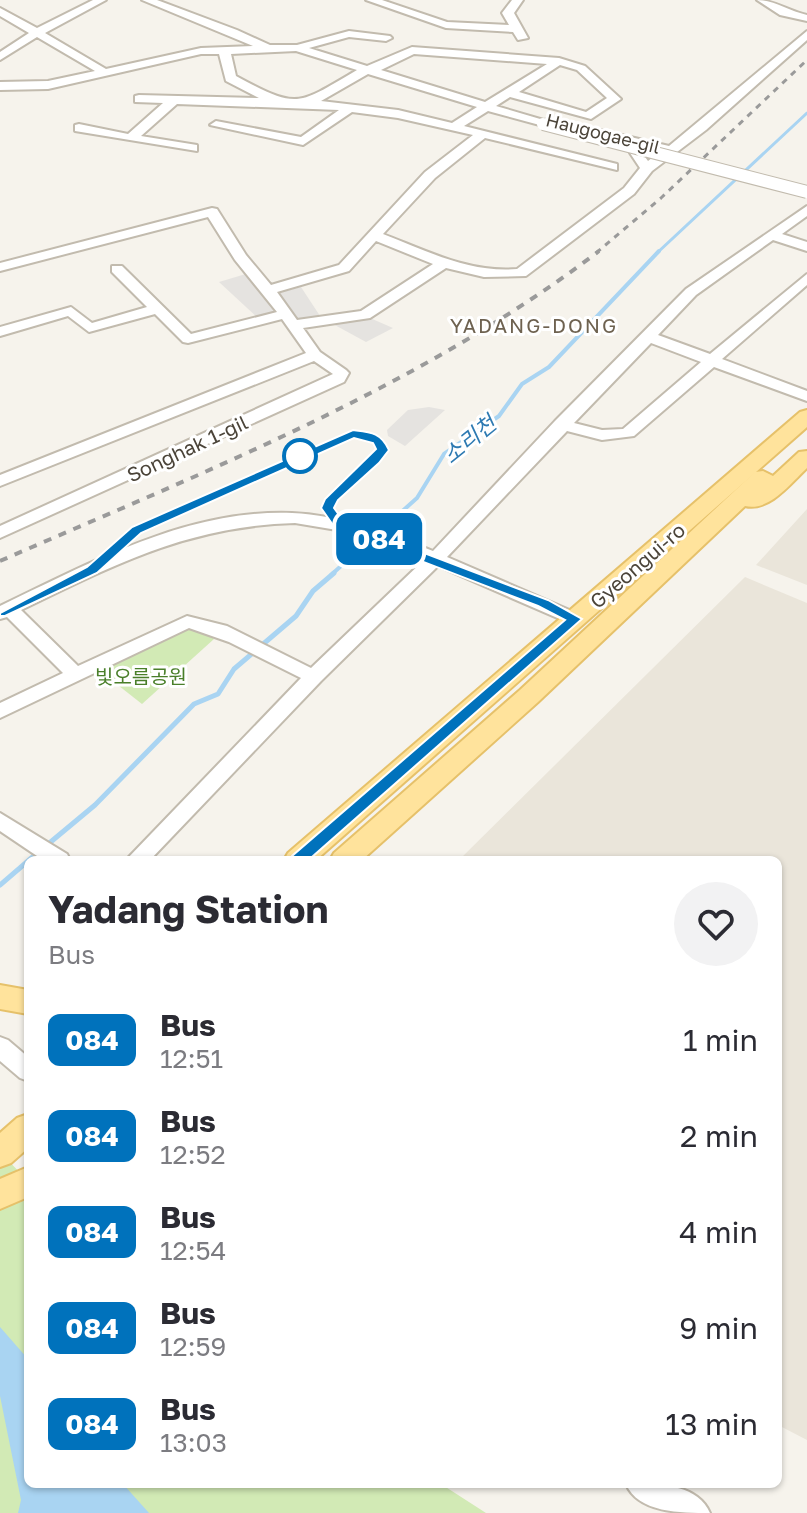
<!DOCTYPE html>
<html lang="en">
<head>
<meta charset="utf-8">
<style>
	:root { --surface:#fff; --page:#f2f2f3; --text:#2b2b33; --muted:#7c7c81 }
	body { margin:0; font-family:"Golos Text","Noto Sans KR",sans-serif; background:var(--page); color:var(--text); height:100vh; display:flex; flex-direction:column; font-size:30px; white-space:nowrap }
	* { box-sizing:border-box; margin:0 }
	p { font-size:26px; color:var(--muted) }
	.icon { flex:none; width:44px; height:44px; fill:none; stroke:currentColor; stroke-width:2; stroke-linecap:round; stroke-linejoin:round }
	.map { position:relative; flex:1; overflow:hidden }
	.panel { position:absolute; left:24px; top:856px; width:758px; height:632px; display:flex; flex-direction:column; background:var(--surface); border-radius:12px; box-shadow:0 2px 6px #0004 }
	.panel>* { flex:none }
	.badge { padding:0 16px; border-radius:12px; font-size:28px; line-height:52px }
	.map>.badge { position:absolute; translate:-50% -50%; box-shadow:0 0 0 4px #fff }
	.round { display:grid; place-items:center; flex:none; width:84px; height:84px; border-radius:42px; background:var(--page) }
	.head { display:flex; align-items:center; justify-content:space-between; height:136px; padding:0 24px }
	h1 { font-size:38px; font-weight:700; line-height:60px }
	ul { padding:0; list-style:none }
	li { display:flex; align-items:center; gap:24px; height:96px; padding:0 24px }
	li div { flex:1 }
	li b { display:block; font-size:30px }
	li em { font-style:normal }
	li .badge { min-width:88px; font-weight:700; text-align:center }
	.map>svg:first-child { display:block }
</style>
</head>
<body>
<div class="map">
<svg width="807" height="1513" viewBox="0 0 807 1513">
	<rect width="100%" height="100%" fill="#f6f3ec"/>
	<!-- residential -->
	<g fill="#eae5da">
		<polygon points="807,509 807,585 756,565"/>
		<polygon points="745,577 807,603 807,1440 778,1425 778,860 459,860"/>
	</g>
	<!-- green -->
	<g fill="#d2eab5">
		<polygon points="188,629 203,631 214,639 142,704 100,671"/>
		<polygon points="0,1152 28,1181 28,1484 441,1484 486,1513 0,1513"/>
	</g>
	<!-- parking -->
	<g fill="#e5e3e0">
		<polygon points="249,273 269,299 276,311 274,315 259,319 219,282"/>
		<polygon points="301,287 320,316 298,320 278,293"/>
		<polygon points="370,318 393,328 366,342 333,324"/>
		<polygon points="429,407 445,410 405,446 388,436 387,430 408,410"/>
	</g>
	<!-- water -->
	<polygon fill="#a9d4f2" points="0,1327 28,1359 28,1484 123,1484 149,1513 18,1513 21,1500 0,1396"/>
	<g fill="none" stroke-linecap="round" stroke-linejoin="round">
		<!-- stream-far2 -->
		<polyline stroke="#a9d4f2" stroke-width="3" points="657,253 807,113"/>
		<!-- stream-far1 -->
		<polyline stroke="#a9d4f2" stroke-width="4" points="331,575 417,498 444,454 499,416 522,384 549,367 659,251"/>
		<!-- stream -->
		<g stroke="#a9d4f2" stroke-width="5">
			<polyline points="29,860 95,805 194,704 218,694 234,669 296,616 313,591 334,573"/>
			<polyline points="0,885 28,861"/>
		</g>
		<!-- minor casing -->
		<g stroke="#c2bbae" stroke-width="4">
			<g id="minor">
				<path d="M 93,0 L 106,0 L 45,33 L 106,69 L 201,48 L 253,46 L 142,0 L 157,0 L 237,30 L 270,45 L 297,45 L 349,31 L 390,36 L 392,38 L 386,41 L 349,37 L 309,48 L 367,66 L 412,47 L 559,58 L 585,66 L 621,99 L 591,119 L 510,97 L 496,106 L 547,121 L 547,127 L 488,111 L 464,126 L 617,164 L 617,170 L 485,138 L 435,178 L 383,234 C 427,251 469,273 517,269 L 624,188 L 640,168 L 630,153 L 632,150 L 640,150 L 648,161 L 661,151 L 562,127 L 562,121 L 669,146 L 807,31 L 807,40 L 706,130 L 652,171 L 634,194 L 526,276 L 484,277 L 446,268 L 370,318 L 303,328 L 320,352 L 346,370 L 349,373 L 344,382 L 0,538 L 0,526 L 333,374 L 314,361 L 0,486 L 0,475 L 306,353 L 282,319 L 188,343 L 183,342 L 155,314 L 89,332 L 68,316 L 0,336 L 0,327 L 71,307 L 92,323 L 147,307 L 112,272 L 112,266 L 122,266 L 191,334 L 277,312 L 235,260 L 208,217 L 0,271 L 0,263 L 212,208 L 217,209 L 246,255 L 271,285 L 339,265 L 425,172 L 473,135 L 398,118 L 352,112 L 303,145 L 210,125 L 216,121 L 301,137 L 339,110 L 177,104 L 141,136 L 197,145 L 197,151 L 75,131 L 75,125 L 79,124 L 128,134 L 163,103 L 135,102 L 135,96 L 139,95 L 259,98 L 226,81 L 219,54 L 201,54 L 48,89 L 0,90 L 0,82 L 48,81 L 95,71 L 37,37 L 0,60 L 0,52 L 29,33 L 0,16 L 0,8 L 37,28 ZM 296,51 L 357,70 C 297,105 299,110 236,76 L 231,54 ZM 414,54 L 547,64 L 485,102 L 381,70 ZM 560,65 L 577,70 L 607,98 L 586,112 L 519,92 ZM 368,74 L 477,107 L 452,123 L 398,110 L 321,101 ZM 376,241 L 433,264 L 361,311 L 297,320 L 277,292 L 349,271 Z"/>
				<polygon points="366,0 382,0 447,22 509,25 502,13 512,0 523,0 514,13 528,38 518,40 513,32 446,28"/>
				<path d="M 757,0 C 774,0 789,11 807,15 L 807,21 L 780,15 Z"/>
				<path d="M 807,206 L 807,216 L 782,234 L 807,242 L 807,251 L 773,240 L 696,295 L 658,335 L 710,354 L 807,274 L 807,285 L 722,359 L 807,391 L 807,401 L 714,367 L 634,436 L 602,440 L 567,431 L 447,557 L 581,615 L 584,619 L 581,623 L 569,623 L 438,566 L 321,681 L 150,860 L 126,860 L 301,678 L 229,642 L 189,628 L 0,718 L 0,703 L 63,673 L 7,617 L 0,619 L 0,606 C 92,562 188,509 292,513 C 340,515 389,533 433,551 L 555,421 L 686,289 ZM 651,343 L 701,362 L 623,429 L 602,430 L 574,423 ZM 295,523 L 337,530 L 424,560 L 311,668 L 227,626 L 187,616 L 78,666 L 21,610 C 114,565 188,526 295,523 Z"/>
				<polygon points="0,813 67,854 70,860 43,860 0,831"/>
				<polygon points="0,1037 8,1040 28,1057 28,1081 20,1078 0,1061"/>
				<path d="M 626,1484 C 654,1484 697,1482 710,1513 C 681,1513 638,1513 626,1484 Z"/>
			</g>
		</g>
		<!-- major casing -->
		<g stroke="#e6c16a" stroke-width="4">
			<g id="major">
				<polygon points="807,410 807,427 316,860 284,860 288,853 800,412"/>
				<path d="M 807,451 L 807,468 C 791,483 769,512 745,506 L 538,702 L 362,860 L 330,860 L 334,853 L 520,690 L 755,472 L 763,471 L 773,476 L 799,452 Z"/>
				<polygon points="0,985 28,990 28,1014 0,1009"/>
				<polygon points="28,1114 28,1148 11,1163 0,1167 0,1133 17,1118"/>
				<polygon points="28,1167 28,1197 0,1209 0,1179"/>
			</g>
		</g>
		<!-- minor -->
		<use href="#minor" fill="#fff" fill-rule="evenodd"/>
		<!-- major -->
		<use href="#major" fill="#ffe39c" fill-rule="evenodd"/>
		<!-- rail-far1 -->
		<polyline stroke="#9a9a9a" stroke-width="3" stroke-dasharray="6 6" stroke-linecap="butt" points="596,253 661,198 807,60"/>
		<!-- rail -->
		<path stroke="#9a9a9a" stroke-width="4" stroke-dasharray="8 8" stroke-linecap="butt" d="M 0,561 C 206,471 419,388 599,251"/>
		<!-- minor-bridge casing -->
		<g stroke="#c2bbae" stroke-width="14" stroke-linecap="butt">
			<polyline id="minor-bridge" points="543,124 807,192"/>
		</g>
		<!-- minor-bridge -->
		<use href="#minor-bridge" stroke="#fff" stroke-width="12"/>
	</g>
	<!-- line -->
	<path fill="#0072bc" stroke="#fff" stroke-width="2" d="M 353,430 C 370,432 381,432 389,450 L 379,463 L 338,500 L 334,508 L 345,523 L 548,600 L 582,619 L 304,864 L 298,866 L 290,860 L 292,856 L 565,620 L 538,606 L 335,528 L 321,508 L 325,499 L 376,449 L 373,443 L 354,438 L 141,533 L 97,573 L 5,616 L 0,616 L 0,613 L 87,567 L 132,527 Z"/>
	<!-- markers -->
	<circle fill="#fff" stroke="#0072bc" stroke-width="4" cx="300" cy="456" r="16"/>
	<g text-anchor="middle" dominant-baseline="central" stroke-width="6" stroke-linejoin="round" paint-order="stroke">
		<!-- far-street labels -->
		<g font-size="18" fill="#4b4439" stroke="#fff">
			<text transform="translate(603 133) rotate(14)">Haugogae-gil</text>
		</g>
		<!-- far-quarter labels -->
		<g font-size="20" letter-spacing="2" fill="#6e6250" stroke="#fff">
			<text x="534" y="325">YADANG-DONG</text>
		</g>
		<!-- street labels -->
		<g font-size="20" fill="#4b4439" stroke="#fff">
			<text transform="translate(187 448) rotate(-25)">Songhak 1-gil</text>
			<text transform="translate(637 565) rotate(-41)">Gyeongui-ro</text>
		</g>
		<!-- park labels -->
		<g font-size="20" fill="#4a7f2a" stroke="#fff">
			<text x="141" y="676">빛오름공원</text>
		</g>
		<!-- water labels -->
		<g font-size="22" font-style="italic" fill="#2e7ab2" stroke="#fff">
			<text transform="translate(469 439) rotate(-39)">소리천</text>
		</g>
	</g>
</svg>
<b class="badge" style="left:379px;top:539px;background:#0072bc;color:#fff">084</b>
<section class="panel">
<div class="head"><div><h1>Yadang Station</h1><p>Bus</p></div><a class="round"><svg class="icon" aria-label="heart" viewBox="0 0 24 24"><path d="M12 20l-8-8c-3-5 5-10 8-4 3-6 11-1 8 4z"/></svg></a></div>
<ul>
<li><span class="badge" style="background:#0072bc;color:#fff">084</span><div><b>Bus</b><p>12:51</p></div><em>1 min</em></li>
<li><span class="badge" style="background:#0072bc;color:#fff">084</span><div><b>Bus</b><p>12:52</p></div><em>2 min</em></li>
<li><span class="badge" style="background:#0072bc;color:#fff">084</span><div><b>Bus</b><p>12:54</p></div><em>4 min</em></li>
<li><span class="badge" style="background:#0072bc;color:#fff">084</span><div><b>Bus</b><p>12:59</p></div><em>9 min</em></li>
<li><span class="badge" style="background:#0072bc;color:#fff">084</span><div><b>Bus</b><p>13:03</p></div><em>13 min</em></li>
</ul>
</section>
</div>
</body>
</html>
